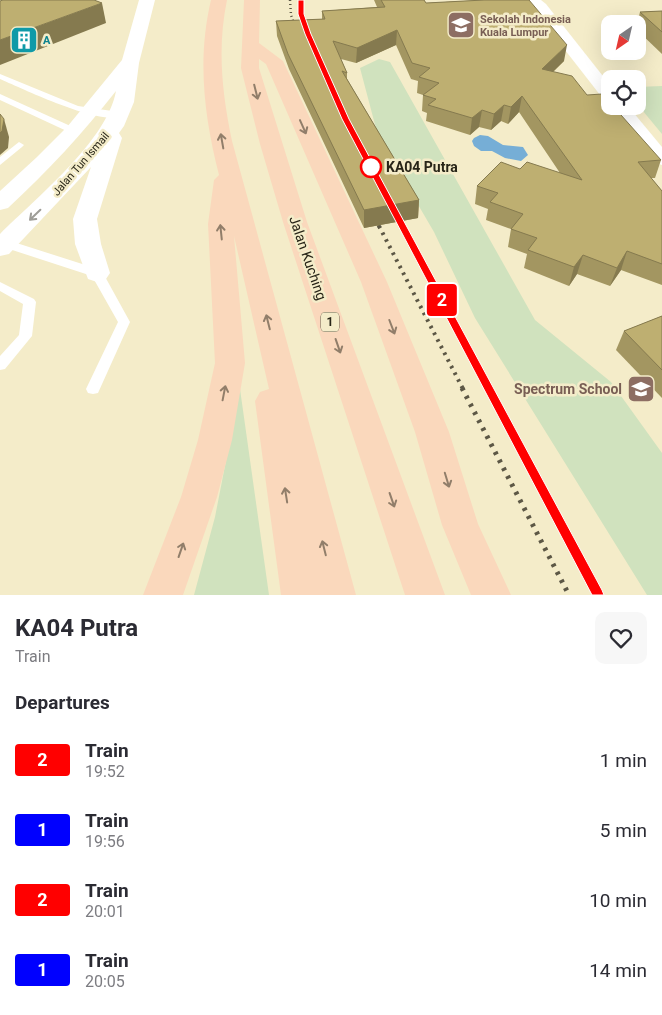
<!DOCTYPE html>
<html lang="en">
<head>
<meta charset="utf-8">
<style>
	:root { --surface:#fff; --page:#f7f7f7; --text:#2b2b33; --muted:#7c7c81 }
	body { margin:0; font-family:Roboto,sans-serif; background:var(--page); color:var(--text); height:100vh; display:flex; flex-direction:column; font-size:19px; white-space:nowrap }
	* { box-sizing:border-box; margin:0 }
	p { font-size:16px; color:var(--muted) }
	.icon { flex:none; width:28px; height:28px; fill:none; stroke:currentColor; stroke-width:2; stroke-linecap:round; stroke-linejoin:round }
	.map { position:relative; height:595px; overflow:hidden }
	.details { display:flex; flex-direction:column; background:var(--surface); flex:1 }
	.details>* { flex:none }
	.badge { padding:0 10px; border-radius:4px; font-size:18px; line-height:32px }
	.needle { width:32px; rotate:214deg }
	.tools { position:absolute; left:601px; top:15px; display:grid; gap:10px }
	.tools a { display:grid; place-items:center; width:45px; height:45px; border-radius:10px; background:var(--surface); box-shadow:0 5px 20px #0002; font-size:25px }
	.map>.badge { position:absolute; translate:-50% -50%; box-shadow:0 0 0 2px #fff }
	h2 { padding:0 15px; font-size:19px; line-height:45px }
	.round { display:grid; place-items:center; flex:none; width:52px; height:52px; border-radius:10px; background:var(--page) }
	.summary { display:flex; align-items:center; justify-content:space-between; height:85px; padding:0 15px }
	h1 { font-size:24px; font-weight:700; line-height:38px }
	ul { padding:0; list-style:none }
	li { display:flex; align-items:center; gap:15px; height:70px; padding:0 15px }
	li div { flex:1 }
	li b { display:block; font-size:19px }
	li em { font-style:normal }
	li .badge { min-width:55px; font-weight:700; text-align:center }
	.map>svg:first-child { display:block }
</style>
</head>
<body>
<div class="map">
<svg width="662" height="595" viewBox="0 0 662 595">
	<rect width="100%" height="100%" fill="#f4ecc9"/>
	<!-- green -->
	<g fill="#d0e2be">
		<polygon points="379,59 390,62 535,320 611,382 662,453 662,595 647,595 475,318 434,232 378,136 360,68"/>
		<polygon points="662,86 662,134 638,105 638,87"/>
		<polygon points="240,389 269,595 194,595 215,517"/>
	</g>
	<!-- water -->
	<polygon fill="#76aed6" points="480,135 488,136 503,145 523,147 528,155 521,161 505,158 492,151 481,151 474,146 472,141 474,138"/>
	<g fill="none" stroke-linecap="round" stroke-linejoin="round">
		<!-- service -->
		<g fill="#fff" fill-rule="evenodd">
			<path d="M 0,74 L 78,106 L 119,112 L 124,115 C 106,129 21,88 0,79 Z"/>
			<polygon points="0,94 77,129 79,131 74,134 71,133 0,100"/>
			<polygon points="19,142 24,145 22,147 0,165 0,157"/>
			<polygon points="4,239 101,270 103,273 130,322 98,393 93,394 88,393 86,389 118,322 92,276 0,246 0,240"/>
			<polygon points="0,282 34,299 36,302 32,336 5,369 0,370 0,356 19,335 23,304 0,291"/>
		</g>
		<!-- minor -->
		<g fill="#fff" fill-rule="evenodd">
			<polygon points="526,0 541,0 546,4 610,85 610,101 604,100"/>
			<polygon points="610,105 628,106 662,147 662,165 655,163"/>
		</g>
		<!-- tertiary -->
		<path fill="#fff" fill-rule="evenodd" d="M 139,0 L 155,0 L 139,63 L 134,102 L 124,126 L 119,133 L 122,138 L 97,219 L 101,244 L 110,273 L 106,279 L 97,282 L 88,279 L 75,244 L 73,219 L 91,167 L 9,254 L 0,256 L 0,234 C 36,198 107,141 116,91 C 83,133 48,171 8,208 L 0,210 L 0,191 L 37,157 L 67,127 L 122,60 Z"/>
		<!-- trunk -->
		<g fill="#fad8bc" fill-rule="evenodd">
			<path d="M 211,0 L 227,0 C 217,48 222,93 232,141 L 356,595 L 281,595 L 255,401 L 260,392 L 269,389 L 234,236 L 245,363 L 232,440 L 217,497 L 183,595 L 143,595 L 181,497 L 198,440 L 215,363 L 208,224 L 214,180 L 219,175 C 204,116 197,59 211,0 Z"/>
			<polygon points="244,0 260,0 259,43 283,61 387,282 449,432 478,524 511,595 471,595 442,525 415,432 361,282 266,64 259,59 259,68 307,222 445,595 405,595 283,222 260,144 241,68"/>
		</g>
		<!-- rail-far3 -->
		<g stroke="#5c5745" stroke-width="2.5" stroke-dasharray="1 3" stroke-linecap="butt">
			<polyline points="290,0 291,15 297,33"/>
			<polyline points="301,0 301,14 307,32"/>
		</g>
		<!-- rail-far2 -->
		<g stroke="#5c5745" stroke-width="3" stroke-dasharray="2 4" stroke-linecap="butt">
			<polyline points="400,221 403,227"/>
			<polyline points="378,225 379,227"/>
		</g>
		<!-- rail-far1 -->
		<g stroke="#5c5745" stroke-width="4" stroke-dasharray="2.5 5" stroke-linecap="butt">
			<polyline points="379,226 463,389"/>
			<polyline points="403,226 489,389"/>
		</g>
		<!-- rail -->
		<g stroke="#5c5745" stroke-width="5" stroke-dasharray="3 6" stroke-linecap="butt">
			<polyline points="462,388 569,595"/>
			<polyline points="488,388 597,595"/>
		</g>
	</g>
	<!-- wall -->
	<g fill="#a39661">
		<polygon points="374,0 424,0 426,3 482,0 529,0 564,61 553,72 587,95 661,160 655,178 651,178 662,191 662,285 621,270 610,286 577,274 569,286 524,268 527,254 508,247 511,229 486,220 488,209 475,204 477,186 520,169 560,173 519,112 508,124 501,121 491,130 479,127 470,135 426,121 427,113 422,111 423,95 417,93 418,81 411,79 396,45 356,63 341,59 347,73 347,79 419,200 418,218 364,228 289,69 277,36 276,21 322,19 322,11 377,7"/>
		<polygon points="662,11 662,54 638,31 637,24 640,12"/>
		<polygon points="662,316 662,398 616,350 624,331"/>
	</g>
	<!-- shaded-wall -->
	<g fill="#857a4f">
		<polygon points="102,3 106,23 0,65 0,40"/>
		<polygon points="397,30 396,45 356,63 357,48"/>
		<polygon points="567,45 564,61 539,85 542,69"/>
		<polygon points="522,96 519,112 508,124 511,107"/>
		<polygon points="504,105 501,121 491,130 494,114"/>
		<polygon points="482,110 479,127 470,135 472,118"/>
		<polygon points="4,119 9,137 8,148 0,155 0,133"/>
		<polygon points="419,200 418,218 364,228 364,210"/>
		<polygon points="627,251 621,270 610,286 617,268"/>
		<polygon points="583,255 577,274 569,286 574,267"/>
	</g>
	<!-- building -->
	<g fill="#beaf71" stroke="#857a4f">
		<polygon points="3,0 94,0 102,3 0,40 0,1"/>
		<polygon points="381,0 424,0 426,3 484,0 529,0 567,45 542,69 572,76 587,95 602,94 610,103 610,106 613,106 661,160 638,162 662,191 662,264 627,251 617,268 583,255 574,267 528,250 537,238 511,229 523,214 490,202 498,193 477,186 501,162 520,169 527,162 582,180 522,96 511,107 504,105 494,114 482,110 472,118 428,105 436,99 423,95 439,83 419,77 430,68 412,63 397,30 357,48 333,41 347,73 342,71 419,200 364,210 288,54 276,21 325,19 322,11 385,7"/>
		<polygon points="662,11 662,32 640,12"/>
		<polygon points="0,114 4,119 2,131 0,133"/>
		<polygon points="662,316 662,370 624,331"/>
	</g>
	<!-- one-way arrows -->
	<defs><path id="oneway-shaft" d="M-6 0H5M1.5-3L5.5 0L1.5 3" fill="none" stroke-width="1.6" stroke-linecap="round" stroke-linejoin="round" transform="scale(1.25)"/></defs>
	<g stroke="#917e6a">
		<use href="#oneway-shaft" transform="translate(256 92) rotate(76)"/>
		<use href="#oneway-shaft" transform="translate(303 127) rotate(66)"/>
		<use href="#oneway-shaft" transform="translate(222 141) rotate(-100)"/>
		<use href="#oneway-shaft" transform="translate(221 232) rotate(-96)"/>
		<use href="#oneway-shaft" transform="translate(268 322) rotate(-104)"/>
		<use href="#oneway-shaft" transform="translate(392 327) rotate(69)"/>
		<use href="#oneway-shaft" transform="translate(338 346) rotate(71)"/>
		<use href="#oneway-shaft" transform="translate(224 393) rotate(-79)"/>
		<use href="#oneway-shaft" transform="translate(447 480) rotate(73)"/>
		<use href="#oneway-shaft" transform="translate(286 495) rotate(-99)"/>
		<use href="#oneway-shaft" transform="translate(392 500) rotate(71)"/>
		<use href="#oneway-shaft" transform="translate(324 548) rotate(-104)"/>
		<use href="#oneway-shaft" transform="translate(181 550) rotate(-71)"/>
	</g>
	<use stroke="#9e9d97" href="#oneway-shaft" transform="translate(35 215) rotate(136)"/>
	<!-- line -->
	<polygon fill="#f00" stroke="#fff" points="298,0 304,0 304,14 311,34 349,119 602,590 604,595 592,595 342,119 305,34 298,14"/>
	<!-- icons -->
	<defs>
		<g id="school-square" transform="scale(1.4375)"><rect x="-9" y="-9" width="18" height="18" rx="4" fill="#8d6e63" stroke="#f4ecc9"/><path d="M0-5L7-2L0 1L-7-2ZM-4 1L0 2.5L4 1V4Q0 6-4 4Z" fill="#fff"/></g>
		<g id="building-square" transform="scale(1.4375)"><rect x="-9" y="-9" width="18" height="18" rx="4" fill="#0f9aa8" stroke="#f4ecc9"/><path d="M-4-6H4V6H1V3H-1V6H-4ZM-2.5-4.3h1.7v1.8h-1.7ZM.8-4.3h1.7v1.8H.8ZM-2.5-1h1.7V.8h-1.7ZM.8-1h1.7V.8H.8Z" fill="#fff"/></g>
	</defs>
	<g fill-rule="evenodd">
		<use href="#school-square" x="461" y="25"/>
		<use href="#building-square" x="24" y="40"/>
		<use href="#school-square" x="641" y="389"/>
	</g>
	<!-- markers -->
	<circle fill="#fff" stroke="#f00" stroke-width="2.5" cx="371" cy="167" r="10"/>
	<g text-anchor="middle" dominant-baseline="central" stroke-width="5" stroke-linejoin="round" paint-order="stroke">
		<!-- far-education labels -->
		<g font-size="11" font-weight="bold" fill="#785e54" stroke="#f4ecc9" text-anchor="start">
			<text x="480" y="19">Sekolah Indonesia<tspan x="480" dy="13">Kuala Lumpur</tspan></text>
		</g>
		<!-- far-culture labels -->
		<g font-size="11" font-weight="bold" fill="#0d838f" stroke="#f4ecc9" text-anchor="start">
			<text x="43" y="40">A</text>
		</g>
		<!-- far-street labels -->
		<g font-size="11" fill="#282518" stroke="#f4ecc9">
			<text transform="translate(81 164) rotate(-49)">Jalan Tun Ismail</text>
		</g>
		<!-- shield labels -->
		<rect fill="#f4ecc9" stroke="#65614d" stroke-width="1" x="321" y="312.5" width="18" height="19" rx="4"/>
		<g font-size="12" font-weight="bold" fill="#282518">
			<text x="330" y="322">1</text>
		</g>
		<!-- stop labels -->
		<g font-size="14" font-weight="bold" fill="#282518" stroke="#f4ecc9" text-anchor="start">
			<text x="386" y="167">KA04 Putra</text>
		</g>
		<!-- street labels -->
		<g font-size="14" fill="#282518" stroke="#f4ecc9">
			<text transform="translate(308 258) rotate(71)">Jalan Kuching</text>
		</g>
		<!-- education labels -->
		<g font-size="14" font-weight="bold" fill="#785e54" stroke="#f4ecc9" text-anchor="end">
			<text x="622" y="389">Spectrum School</text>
		</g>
	</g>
</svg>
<div class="tools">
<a><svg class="needle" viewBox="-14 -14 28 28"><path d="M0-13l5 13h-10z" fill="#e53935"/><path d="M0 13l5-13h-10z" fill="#7c7c81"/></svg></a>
<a><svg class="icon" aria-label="locate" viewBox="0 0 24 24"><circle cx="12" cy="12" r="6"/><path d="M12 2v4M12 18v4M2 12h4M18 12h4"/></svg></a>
</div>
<b class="badge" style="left:442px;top:300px;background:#f00;color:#fff">2</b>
</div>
<section class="details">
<div class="summary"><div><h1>KA04 Putra</h1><p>Train</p></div><a class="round"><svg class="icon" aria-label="heart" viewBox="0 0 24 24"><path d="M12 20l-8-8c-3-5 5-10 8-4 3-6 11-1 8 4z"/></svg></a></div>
<h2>Departures</h2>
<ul>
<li><span class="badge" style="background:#f00;color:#fff">2</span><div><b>Train</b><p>19:52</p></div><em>1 min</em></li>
<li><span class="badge" style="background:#00f;color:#fff">1</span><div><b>Train</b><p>19:56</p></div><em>5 min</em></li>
<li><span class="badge" style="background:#f00;color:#fff">2</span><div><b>Train</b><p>20:01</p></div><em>10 min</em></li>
<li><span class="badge" style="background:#00f;color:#fff">1</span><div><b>Train</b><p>20:05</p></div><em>14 min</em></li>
</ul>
</section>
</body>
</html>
